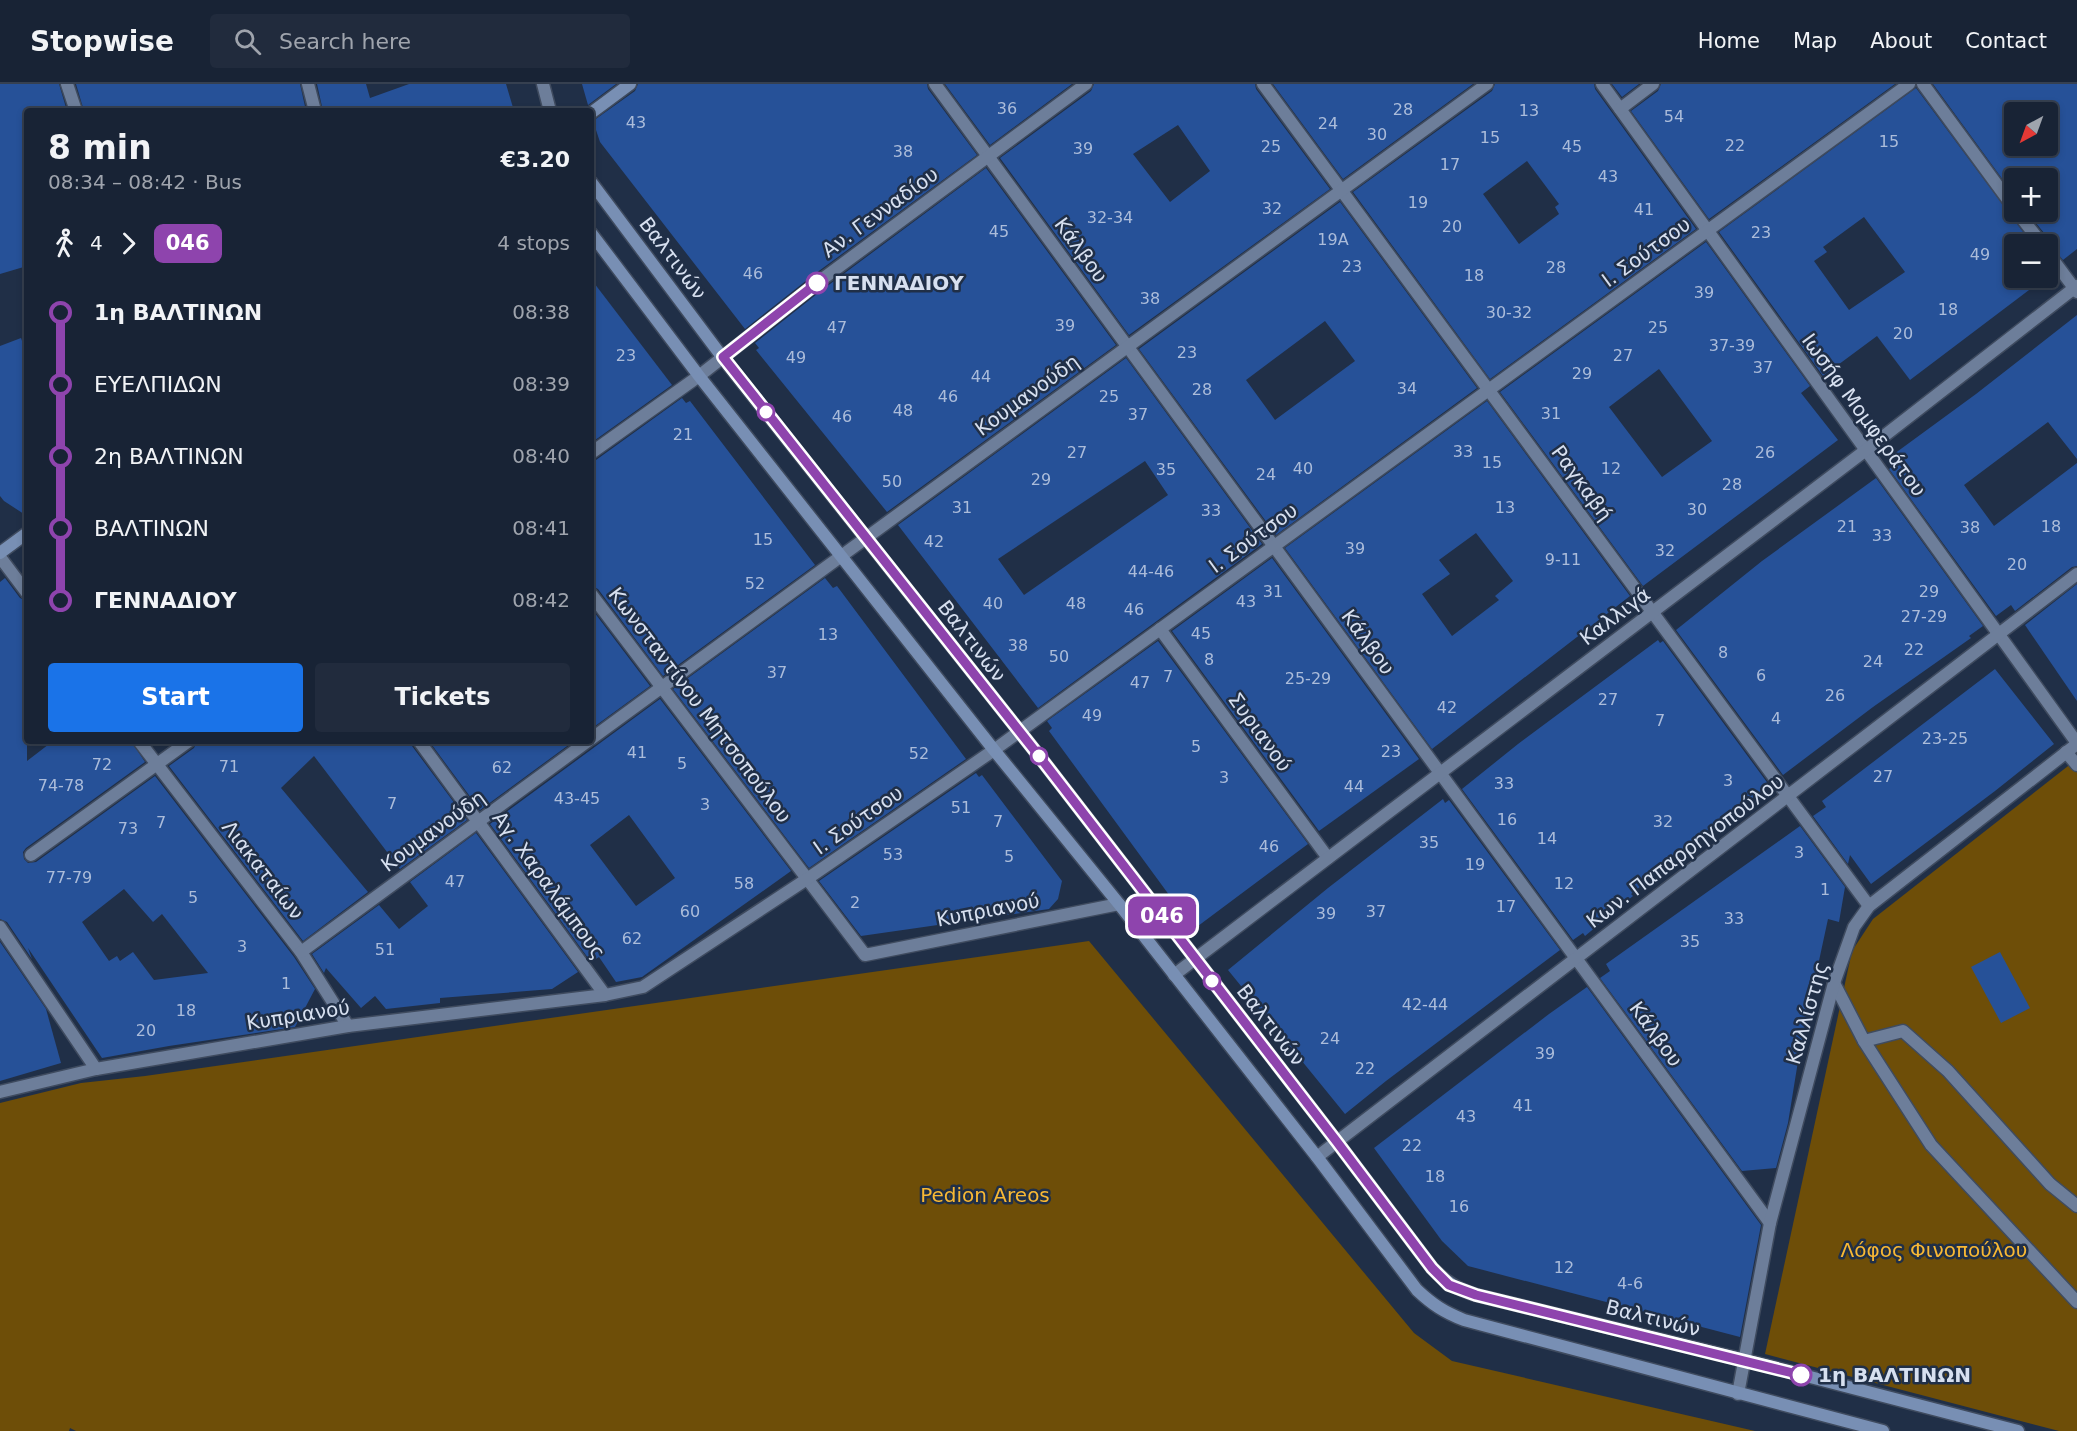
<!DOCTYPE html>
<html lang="en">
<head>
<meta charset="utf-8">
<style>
	:root { --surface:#182335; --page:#212b3d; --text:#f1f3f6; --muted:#9fa4ad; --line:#364050; --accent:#1a73e8 }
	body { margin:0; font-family:"DejaVu Sans",sans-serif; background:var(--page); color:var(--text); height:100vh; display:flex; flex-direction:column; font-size:22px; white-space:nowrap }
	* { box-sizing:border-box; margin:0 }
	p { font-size:20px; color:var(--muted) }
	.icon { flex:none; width:33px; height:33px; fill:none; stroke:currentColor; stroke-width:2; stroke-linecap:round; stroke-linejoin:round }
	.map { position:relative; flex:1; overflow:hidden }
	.panel { position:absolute; left:24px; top:24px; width:570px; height:636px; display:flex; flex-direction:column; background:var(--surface); border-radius:6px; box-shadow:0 3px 9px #0003,0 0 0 2px var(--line) }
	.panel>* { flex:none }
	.badge { padding:0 12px; border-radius:9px; font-size:21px; line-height:39px }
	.needle { width:39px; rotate:221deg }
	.fabs { position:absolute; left:2004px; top:18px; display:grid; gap:12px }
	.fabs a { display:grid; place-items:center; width:54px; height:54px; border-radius:6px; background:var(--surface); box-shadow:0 3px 9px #0003,0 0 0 2px var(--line); font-size:30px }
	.map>.badge { position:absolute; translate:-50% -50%; box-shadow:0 0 0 3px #fff }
	.legs { display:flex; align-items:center; gap:9px; height:66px; padding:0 24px; font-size:20px }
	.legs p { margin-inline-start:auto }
	.head { display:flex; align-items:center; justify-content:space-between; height:102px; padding:0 24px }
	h1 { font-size:33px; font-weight:700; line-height:45px }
	.primary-button { display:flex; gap:12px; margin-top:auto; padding:12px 24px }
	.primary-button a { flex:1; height:69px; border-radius:6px; background:var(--accent); color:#fff; font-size:24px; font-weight:700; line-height:69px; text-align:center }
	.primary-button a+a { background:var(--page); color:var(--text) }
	ul { padding:0 24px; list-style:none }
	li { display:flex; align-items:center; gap:21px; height:72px; font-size:22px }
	li i { display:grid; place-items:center; width:9px; height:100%; margin:0 8px; background:currentColor }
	li i::after { content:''; width:15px; height:15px; margin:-8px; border:4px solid; border-radius:50%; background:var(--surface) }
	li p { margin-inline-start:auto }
	li:first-child i { background:linear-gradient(#0000 50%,currentColor 0) }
	li:last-child i { background:linear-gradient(currentColor 50%,#0000 0) }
	header { display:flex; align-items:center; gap:36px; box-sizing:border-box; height:84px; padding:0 30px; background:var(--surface); border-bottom:2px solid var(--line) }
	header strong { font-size:28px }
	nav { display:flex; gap:33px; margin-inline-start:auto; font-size:21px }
	.search { width:420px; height:54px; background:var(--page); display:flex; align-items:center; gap:15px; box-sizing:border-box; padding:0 21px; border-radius:6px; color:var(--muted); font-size:22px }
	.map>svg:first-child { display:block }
</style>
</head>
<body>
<header>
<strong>Stopwise</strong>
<div class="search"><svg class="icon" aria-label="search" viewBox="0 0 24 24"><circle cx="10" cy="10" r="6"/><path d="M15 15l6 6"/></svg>Search here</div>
<nav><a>Home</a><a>Map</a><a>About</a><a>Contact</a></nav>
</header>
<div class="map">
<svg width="2077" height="1347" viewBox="0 0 2077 1347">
	<rect width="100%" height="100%" fill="#202f47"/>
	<!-- green -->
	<g fill="#6e4e08">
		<polygon points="2077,675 2077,1347 2059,1347 1765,1270 1852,867 1873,835"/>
		<polygon points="1089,857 1414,1249 1452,1277 1755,1347 76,1347 70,1344 69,1347 0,1347 0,1019 81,999 145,992"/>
	</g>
	<!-- building -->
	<g fill="#265198" fill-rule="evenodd">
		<polygon points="0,0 59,0 67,27 27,27 27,182 0,190"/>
		<polygon points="76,0 300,0 306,27 84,27"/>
		<polygon points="317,0 366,0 370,14 409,0 506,0 514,27 323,27"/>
		<polygon points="582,0 616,0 588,21"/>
		<polygon points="638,0 927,0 928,5 977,71 812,192 745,245 600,58 593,37 635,7"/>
		<polygon points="945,0 1072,0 990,61"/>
		<path d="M 1094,0 L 1255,0 L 1256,5 L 1330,105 L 1129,251 L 1000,74 L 1091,7 ZM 1178,41 L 1210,87 L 1170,118 L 1133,70 Z"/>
		<polygon points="1273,0 1473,0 1343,95"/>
		<path d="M 1495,0 L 1594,0 L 1595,5 L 1696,145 L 1490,295 L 1353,108 L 1492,7 ZM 1527,77 L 1559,120 L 1555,123 L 1559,130 L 1519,160 L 1483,110 Z"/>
		<polygon points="1612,0 1639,0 1622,13"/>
		<polygon points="1661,0 1895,0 1709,135 1631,27 1658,7"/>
		<path d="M 1933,0 L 2077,0 L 2077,165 L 2063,176 L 2050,161 L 2049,155 L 2027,128 L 2048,128 L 2048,94 L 2014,94 L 2014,111 ZM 2014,28 L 2048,28 L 2048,62 L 2014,62 Z"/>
		<path d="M 1916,4 L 2032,160 L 2014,160 L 2014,194 L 2045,194 L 1910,296 L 1877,252 L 1823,292 L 1719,148 ZM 1864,133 L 1905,188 L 1849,226 L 1814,177 L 1827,168 L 1823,163 Z"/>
		<polygon points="986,84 1116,261 887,428 756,266 759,264 755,259 822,206"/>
		<path d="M 1340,118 L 1477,304 L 1276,451 L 1139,265 ZM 1325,237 L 1355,277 L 1275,336 L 1246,296 Z"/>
		<path d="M 1706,158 L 1810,302 L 1801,309 L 1838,356 L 1643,502 L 1500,308 ZM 1659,285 L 1712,357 L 1662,393 L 1609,323 Z"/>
		<polygon points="591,195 672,301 591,359"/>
		<polygon points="2077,231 2077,375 2048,338 1964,401 1994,442 2077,379 2077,482 2072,483 2015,527 2011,521 1996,532 1889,385 1899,378 1894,370 1976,310"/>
		<polygon points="21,254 27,271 27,432 4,417 0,412 0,262"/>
		<path d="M 1126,274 L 1262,460 L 1038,624 L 898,441 ZM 1145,377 L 1168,411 L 1024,511 L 998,475 Z"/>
		<polygon points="682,314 686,319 690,317 815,481 663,592 598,505 591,502 591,377 596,376"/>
		<path d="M 1487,317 L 1630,512 L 1432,665 L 1285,464 ZM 1476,449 L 1513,497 L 1495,512 L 1499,516 L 1452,552 L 1422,510 L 1450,490 L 1439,476 Z"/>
		<polygon points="1876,394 1983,542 1969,552 1971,554 1873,623 1783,691 1676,546 1762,477"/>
		<polygon points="1272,474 1419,675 1319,747 1172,547"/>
		<path d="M 5,494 L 20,514 L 27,517 L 27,677 L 53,657 L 131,657 L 145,678 L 26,764 L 23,768 L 24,775 L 28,779 L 36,778 L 155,692 L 294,873 L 315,905 L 295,943 L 169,962 L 102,974 L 28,864 L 32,875 L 7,838 L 0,835 L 0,498 ZM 124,805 L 153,838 L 162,830 L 208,889 L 154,896 L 133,868 L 120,877 L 117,872 L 109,877 L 82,838 Z"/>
		<polygon points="825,494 833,504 837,502 966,675 809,784 673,605"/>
		<polygon points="2077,500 2077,617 2025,541"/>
		<polygon points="591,524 650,602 591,645"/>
		<polygon points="1658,556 1660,559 1663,557 1769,701 1631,810 1633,812 1585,852 1583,849 1573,856 1462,705 1518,660"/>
		<polygon points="1158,557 1308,760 1194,845 1049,647 1052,644 1047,637"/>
		<polygon points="1995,585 2054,660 1995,707 1871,800 1850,771 1848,780 1813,732 1826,723 1822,717"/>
		<path d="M 660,615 L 791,787 L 642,893 L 616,898 L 599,873 L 591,878 L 490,740 ZM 629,731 L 675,794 L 636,822 L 590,761 Z"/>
		<polygon points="197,657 411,657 412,662 467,736 400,785 314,672 281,704 368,808 303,857 169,682 194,664"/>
		<polygon points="429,657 574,657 480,726"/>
		<polygon points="976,689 979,693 982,691 1062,797 1058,815 1049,825 861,852 819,797"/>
		<polygon points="1443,715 1445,719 1449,716 1560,866 1386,997 1345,1030 1228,886 1328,804"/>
		<polygon points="1800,742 1845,803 1839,838 1828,835 1800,965 1788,1039 1776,1084 1742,1087 1600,894 1610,887 1606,880"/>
		<polygon points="476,749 578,888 552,905 440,914 440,919 386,925 375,912 361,924 326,884 324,889 312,870 379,821 399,845 428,822 410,798"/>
		<polygon points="0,858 46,925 61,979 0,997"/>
		<polygon points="2000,868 2030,924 2001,939 1971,883"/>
		<polygon points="1587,903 1761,1141 1740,1253 1468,1182 1442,1157 1374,1064 1549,930"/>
	</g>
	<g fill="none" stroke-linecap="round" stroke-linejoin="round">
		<!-- lane casing -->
		<g stroke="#3f4b5f" stroke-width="15">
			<polyline id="lane" points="0,1008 96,985"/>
		</g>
		<!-- street casing -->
		<g stroke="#3f4b5f" stroke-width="15">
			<g id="street">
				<polyline points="67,0 76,27"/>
				<polyline points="308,0 315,27"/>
				<polyline points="543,0 550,27"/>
				<polyline points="935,0 1770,1139"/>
				<polyline points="1263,0 1869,822"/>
				<polyline points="1602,0 2077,659"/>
				<polyline points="1923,0 2014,124"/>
				<polyline points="1620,25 1653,0"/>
				<polyline points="2017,128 2042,160"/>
				<polyline points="2048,169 2077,208"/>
				<polyline points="591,369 699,292 817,199 1086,0"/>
				<polyline points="0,473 27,509"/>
				<polyline points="591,510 865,871 1119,820"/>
				<polyline points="1160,545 1328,774"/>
				<polyline points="591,655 1487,0"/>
				<polyline points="139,657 301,868 348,942"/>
				<polyline points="419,657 605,911"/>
				<polyline points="2066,668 2077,681"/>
				<polyline points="31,771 189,657"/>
				<polyline points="0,843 96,985 348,942 605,911 643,903 807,795 994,666 1909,0"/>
				<polyline points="301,868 588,657"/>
				<polyline points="1174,891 1866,366 2077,202"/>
				<polyline points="1834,899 1864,957 1931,1061 2077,1218"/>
				<polyline points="1864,957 1903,947 1948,987 2050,1100 2077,1122"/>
				<polyline points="1317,1073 2077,490"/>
				<polyline points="1738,1310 1770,1139 1834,899 1854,843 1869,822 2077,660"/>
			</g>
		</g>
		<!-- secondary casing -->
		<g stroke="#3f4b5f" stroke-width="15">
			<g id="secondary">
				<polyline points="591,29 630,0"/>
				<path d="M 591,98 L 723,274 L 1039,672 L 1337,1058 L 1432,1184 C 1446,1198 1457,1205 1476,1211 L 1745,1276 L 2018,1347"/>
				<path d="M 591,149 L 699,292 L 994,666 L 1119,820 L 1317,1073 L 1417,1206 C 1433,1221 1444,1228 1464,1236 L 1883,1347"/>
				<polyline points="0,469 27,449"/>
			</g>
		</g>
		<!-- lane -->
		<use href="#lane" stroke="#6d7e9a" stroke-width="12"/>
		<!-- street -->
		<use href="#street" stroke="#6d7e9a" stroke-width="12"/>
		<!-- secondary -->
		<use href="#secondary" stroke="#788fb4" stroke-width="12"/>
	</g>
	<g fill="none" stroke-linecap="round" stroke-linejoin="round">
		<!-- line-1 casing -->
		<g stroke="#fff" stroke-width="14">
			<polyline id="line-1" points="817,199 723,273 1039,672 1337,1058 1432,1184 1449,1201 1476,1211 1801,1291"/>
		</g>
		<!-- line-1 -->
		<use href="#line-1" stroke="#8e44ad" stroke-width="9"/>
	</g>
	<!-- markers -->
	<g fill="#fff" stroke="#8e44ad" stroke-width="3">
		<circle cx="817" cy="199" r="10"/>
		<circle cx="766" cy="328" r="8"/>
		<circle cx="1039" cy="672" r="8"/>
		<circle cx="1212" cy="897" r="8"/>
		<circle cx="1801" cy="1291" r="10"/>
	</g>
	<g text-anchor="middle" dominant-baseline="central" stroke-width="5" stroke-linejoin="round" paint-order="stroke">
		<!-- number labels -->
		<g font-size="16" fill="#abbcda">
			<text x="1007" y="24">36</text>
			<text x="1403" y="25">28</text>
			<text x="1529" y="26">13</text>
			<text x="1674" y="32">54</text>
			<text x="636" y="38">43</text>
			<text x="1328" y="39">24</text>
			<text x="1377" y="50">30</text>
			<text x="1490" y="53">15</text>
			<text x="1889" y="57">15</text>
			<text x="1735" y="61">22</text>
			<text x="1271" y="62">25</text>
			<text x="1572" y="62">45</text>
			<text x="1083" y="64">39</text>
			<text x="903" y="67">38</text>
			<text x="1450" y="80">17</text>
			<text x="1608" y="92">43</text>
			<text x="1418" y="118">19</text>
			<text x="1272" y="124">32</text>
			<text x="1644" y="125">41</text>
			<text x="1110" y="133">32-34</text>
			<text x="1452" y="142">20</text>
			<text x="999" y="147">45</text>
			<text x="1761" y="148">23</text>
			<text x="1333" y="155">19Α</text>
			<text x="1980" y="170">49</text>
			<text x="1352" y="182">23</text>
			<text x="1556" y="183">28</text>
			<text x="753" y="189">46</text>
			<text x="1474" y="191">18</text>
			<text x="1704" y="208">39</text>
			<text x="1150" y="214">38</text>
			<text x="1948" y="225">18</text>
			<text x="1509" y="228">30-32</text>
			<text x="1065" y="241">39</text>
			<text x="837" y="243">47</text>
			<text x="1658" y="243">25</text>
			<text x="1903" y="249">20</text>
			<text x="1732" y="261">37-39</text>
			<text x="1187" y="268">23</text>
			<text x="626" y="271">23</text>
			<text x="1623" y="271">27</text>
			<text x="796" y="273">49</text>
			<text x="1763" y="283">37</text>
			<text x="1582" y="289">29</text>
			<text x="981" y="292">44</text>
			<text x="1407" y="304">34</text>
			<text x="1202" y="305">28</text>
			<text x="948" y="312">46</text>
			<text x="1109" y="312">25</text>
			<text x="903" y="326">48</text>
			<text x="1551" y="329">31</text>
			<text x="1138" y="330">37</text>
			<text x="842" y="332">46</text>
			<text x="683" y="350">21</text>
			<text x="1463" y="367">33</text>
			<text x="1077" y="368">27</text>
			<text x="1765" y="368">26</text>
			<text x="1492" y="378">15</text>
			<text x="1303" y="384">40</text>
			<text x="1611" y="384">12</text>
			<text x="1166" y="385">35</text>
			<text x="1266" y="390">24</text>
			<text x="1041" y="395">29</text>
			<text x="892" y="397">50</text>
			<text x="1732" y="400">28</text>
			<text x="962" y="423">31</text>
			<text x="1505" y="423">13</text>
			<text x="1697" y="425">30</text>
			<text x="1211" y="426">33</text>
			<text x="1847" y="442">21</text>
			<text x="2051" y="442">18</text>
			<text x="1970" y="443">38</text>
			<text x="1882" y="451">33</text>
			<text x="763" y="455">15</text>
			<text x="934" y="457">42</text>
			<text x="1355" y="464">39</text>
			<text x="1665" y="466">32</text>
			<text x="1563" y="475">9-11</text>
			<text x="2017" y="480">20</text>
			<text x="1151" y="487">44-46</text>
			<text x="755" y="499">52</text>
			<text x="1273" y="507">31</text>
			<text x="1929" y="507">29</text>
			<text x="1246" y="517">43</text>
			<text x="993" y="519">40</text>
			<text x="1076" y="519">48</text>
			<text x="1134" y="525">46</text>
			<text x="1924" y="532">27-29</text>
			<text x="1201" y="549">45</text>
			<text x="828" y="550">13</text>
			<text x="1018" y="561">38</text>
			<text x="1914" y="565">22</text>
			<text x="1723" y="568">8</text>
			<text x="1059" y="572">50</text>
			<text x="1209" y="575">8</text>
			<text x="1873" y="577">24</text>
			<text x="777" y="588">37</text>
			<text x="1761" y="591">6</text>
			<text x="1168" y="592">7</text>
			<text x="1308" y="594">25-29</text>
			<text x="1140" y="598">47</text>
			<text x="1835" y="611">26</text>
			<text x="1608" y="615">27</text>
			<text x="1447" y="623">42</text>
			<text x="1092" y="631">49</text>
			<text x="1776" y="634">4</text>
			<text x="1660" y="636">7</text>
			<text x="1945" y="654">23-25</text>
			<text x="1196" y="662">5</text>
			<text x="1391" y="667">23</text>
			<text x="637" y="668">41</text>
			<text x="919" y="669">52</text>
			<text x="682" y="679">5</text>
			<text x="102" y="680">72</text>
			<text x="229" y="682">71</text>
			<text x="502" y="683">62</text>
			<text x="1883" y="692">27</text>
			<text x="1224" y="693">3</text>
			<text x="1728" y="696">3</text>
			<text x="1504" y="699">33</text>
			<text x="61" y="701">74-78</text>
			<text x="1354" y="702">44</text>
			<text x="577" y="714">43-45</text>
			<text x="392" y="719">7</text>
			<text x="705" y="720">3</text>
			<text x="961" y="723">51</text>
			<text x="1507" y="735">16</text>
			<text x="998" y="737">7</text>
			<text x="1663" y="737">32</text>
			<text x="161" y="738">7</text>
			<text x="128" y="744">73</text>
			<text x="1547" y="754">14</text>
			<text x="1429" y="758">35</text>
			<text x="1269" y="762">46</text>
			<text x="1799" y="768">3</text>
			<text x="893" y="770">53</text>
			<text x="1009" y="772">5</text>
			<text x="1475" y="780">19</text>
			<text x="69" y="793">77-79</text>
			<text x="455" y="797">47</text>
			<text x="744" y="799">58</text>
			<text x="1564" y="799">12</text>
			<text x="1825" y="805">1</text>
			<text x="193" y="813">5</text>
			<text x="855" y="818">2</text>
			<text x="1506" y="822">17</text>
			<text x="690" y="827">60</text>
			<text x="1376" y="827">37</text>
			<text x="1326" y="829">39</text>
			<text x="1734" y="834">33</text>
			<text x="632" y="854">62</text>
			<text x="1690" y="857">35</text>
			<text x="242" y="862">3</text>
			<text x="385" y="865">51</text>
			<text x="286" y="899">1</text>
			<text x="1425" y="920">42-44</text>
			<text x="186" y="926">18</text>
			<text x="146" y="946">20</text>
			<text x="1330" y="954">24</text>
			<text x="1545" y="969">39</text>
			<text x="1365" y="984">22</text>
			<text x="1523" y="1021">41</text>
			<text x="1466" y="1032">43</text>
			<text x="1412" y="1061">22</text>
			<text x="1435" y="1092">18</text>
			<text x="1459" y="1122">16</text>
			<text x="1564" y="1183">12</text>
			<text x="1630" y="1199">4-6</text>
		</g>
		<!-- street labels -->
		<g font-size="20" fill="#d7e0f0" stroke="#202f47">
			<text transform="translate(880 128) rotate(-36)">Αν. Γενναδίου</text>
			<text transform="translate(1081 166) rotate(54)">Κάλβου</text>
			<text transform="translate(1646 168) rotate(-36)">Ι. Σούτσου</text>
			<text transform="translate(673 174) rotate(53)">Βαλτινών</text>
			<text transform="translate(1027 311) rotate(-36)">Κουμανούδη</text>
			<text transform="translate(1864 331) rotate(54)">Ιωσήφ Μομφεράτου</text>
			<text transform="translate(1582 399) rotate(54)">Ραγκαβή</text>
			<text transform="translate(1253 454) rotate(-36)">Ι. Σούτσου</text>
			<text transform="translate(1615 532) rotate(-37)">Καλλιγά</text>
			<text transform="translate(972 557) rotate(52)">Βαλτινών</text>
			<text transform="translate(1368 558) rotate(54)">Κάλβου</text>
			<text transform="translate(700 621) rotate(53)">Κωνσταντίνου Μητσοπούλου</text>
			<text transform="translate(1260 648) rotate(54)">Συριανού</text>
			<text transform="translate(858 736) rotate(-35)">Ι. Σούτσου</text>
			<text transform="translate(433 747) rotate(-36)">Κουμανούδη</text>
			<text transform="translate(1685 767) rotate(-37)">Κων. Παπαρρηγοπούλου</text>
			<text transform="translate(263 786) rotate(52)">Λιακαταίων</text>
			<text transform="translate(549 801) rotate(54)">Αγ. Χαραλάμπους</text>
			<text transform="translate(988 826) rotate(-11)">Κυπριανού</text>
			<text transform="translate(1807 929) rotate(-74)">Καλλίστης</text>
			<text transform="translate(298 931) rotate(-9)">Κυπριανού</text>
			<text transform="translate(1271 941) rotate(52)">Βαλτινών</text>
			<text transform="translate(1656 950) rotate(54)">Κάλβου</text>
			<text transform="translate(1653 1234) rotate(14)">Βαλτινών</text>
		</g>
		<!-- stop labels -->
		<g font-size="20" font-weight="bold" fill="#d7e0f0" stroke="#202f47" text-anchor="start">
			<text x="834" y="199">ΓΕΝΝΑΔΙΟΥ</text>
			<text x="1818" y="1291">1η ΒΑΛΤΙΝΩΝ</text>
		</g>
		<!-- park labels -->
		<g font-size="20" fill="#f8b834" stroke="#202f47">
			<text x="985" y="1111">Pedion Areos</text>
			<text x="1934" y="1166">Λόφος Φινοπούλου</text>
		</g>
	</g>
</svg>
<div class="fabs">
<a><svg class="needle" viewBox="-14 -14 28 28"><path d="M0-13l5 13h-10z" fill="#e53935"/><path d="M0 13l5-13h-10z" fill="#9fa4ad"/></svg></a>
<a>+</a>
<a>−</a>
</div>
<b class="badge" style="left:1162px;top:832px;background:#8e44ad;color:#fff">046</b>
<section class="panel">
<div class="head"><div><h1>8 min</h1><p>08:34 – 08:42 · Bus</p></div><b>€3.20</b></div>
<div class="legs"><svg class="icon" aria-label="walk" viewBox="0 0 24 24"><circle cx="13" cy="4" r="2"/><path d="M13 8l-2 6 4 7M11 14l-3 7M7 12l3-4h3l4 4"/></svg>4<svg class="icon" aria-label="forward" viewBox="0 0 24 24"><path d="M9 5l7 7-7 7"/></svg><b class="badge" style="background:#8e44ad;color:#fff">046</b><p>4 stops</p></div>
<ul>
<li><i style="color:#8e44ad"></i><b>1η ΒΑΛΤΙΝΩΝ</b><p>08:38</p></li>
<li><i style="color:#8e44ad"></i><span>ΕΥΕΛΠΙΔΩΝ</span><p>08:39</p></li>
<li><i style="color:#8e44ad"></i><span>2η ΒΑΛΤΙΝΩΝ</span><p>08:40</p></li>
<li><i style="color:#8e44ad"></i><span>ΒΑΛΤΙΝΩΝ</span><p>08:41</p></li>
<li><i style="color:#8e44ad"></i><b>ΓΕΝΝΑΔΙΟΥ</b><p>08:42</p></li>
</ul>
<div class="primary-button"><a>Start</a><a>Tickets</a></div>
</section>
</div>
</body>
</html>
